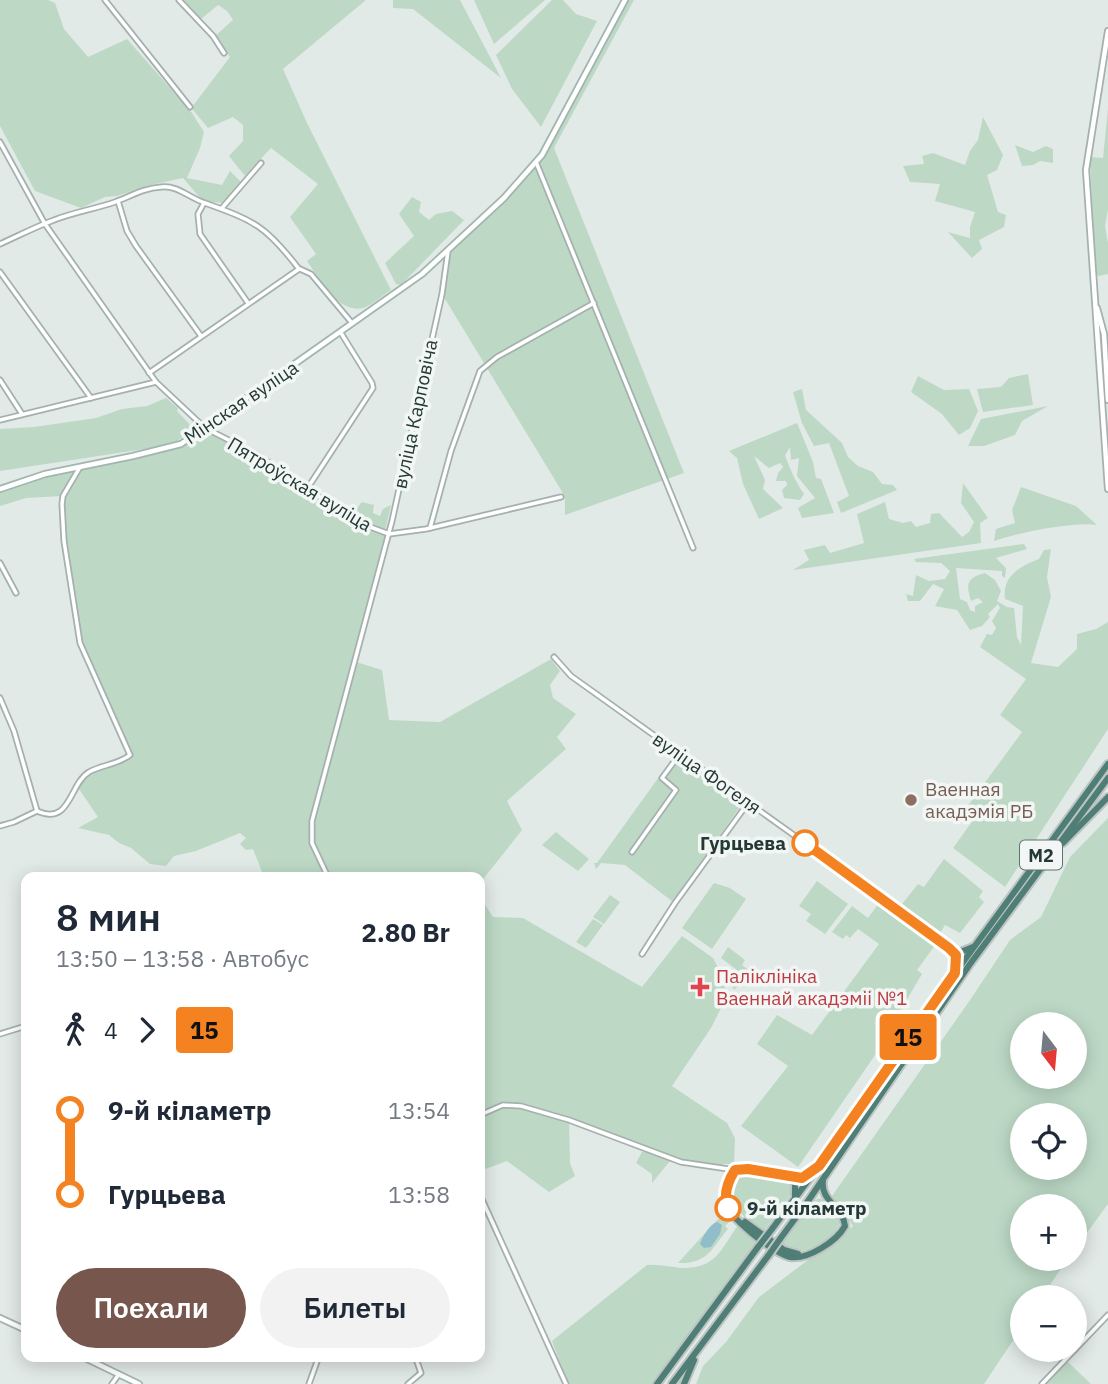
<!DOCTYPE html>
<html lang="ru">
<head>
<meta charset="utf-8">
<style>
	:root { --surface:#fff; --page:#f2f2f3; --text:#1f2937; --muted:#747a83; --accent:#76564d }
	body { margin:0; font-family:"IBM Plex Sans",sans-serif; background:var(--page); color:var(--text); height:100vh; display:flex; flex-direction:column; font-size:26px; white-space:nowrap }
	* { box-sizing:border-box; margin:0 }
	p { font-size:23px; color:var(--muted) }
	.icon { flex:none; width:38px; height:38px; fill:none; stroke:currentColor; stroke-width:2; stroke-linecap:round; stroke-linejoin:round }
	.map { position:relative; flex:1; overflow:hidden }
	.side { position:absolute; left:21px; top:872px; width:464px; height:490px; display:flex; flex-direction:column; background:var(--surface); border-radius:14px; box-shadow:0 4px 18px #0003 }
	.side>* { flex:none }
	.badge { padding:0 14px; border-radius:5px; font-size:24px; line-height:46px }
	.needle { width:46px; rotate:164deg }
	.controls { position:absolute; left:1010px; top:1012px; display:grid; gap:14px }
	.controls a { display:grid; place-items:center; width:77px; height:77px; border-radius:50%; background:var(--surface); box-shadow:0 4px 18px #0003; font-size:35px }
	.map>.badge { position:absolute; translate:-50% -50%; box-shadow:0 0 0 4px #fff }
	.legs { display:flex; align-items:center; gap:10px; height:77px; padding:0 35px; font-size:23px }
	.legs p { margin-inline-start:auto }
	.head { display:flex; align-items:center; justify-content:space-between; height:119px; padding:0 35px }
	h1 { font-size:38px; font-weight:600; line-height:52px }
	.action { display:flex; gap:14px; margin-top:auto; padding:14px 35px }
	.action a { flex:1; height:80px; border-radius:42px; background:var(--accent); color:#fff; font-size:28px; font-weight:600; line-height:80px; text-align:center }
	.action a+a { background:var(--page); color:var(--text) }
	ul { padding:0 35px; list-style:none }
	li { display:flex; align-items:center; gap:24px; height:84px; font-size:26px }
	li i { display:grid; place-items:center; width:10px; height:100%; margin:0 9px; background:currentColor }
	li i::after { content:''; width:18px; height:18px; margin:-9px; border:5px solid; border-radius:50%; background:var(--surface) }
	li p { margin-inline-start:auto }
	li:first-child i { background:linear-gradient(#0000 50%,currentColor 0) }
	li:last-child i { background:linear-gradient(currentColor 50%,#0000 0) }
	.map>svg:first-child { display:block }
</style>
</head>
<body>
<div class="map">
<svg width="1108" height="1384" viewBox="0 0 1108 1384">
	<rect width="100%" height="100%" fill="#e2eae7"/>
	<!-- green -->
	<g fill="#bdd9c6" fill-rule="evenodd">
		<polygon points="0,0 48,0 55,3 64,29 88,57 127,39 192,113 204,132 200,148 187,178 222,185 230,171 241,182 223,203 203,201 183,178 146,186 117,196 105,197 81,208 35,191 0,126"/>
		<path d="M 184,0 L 366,0 L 283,69 L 307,123 L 391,290 C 383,295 372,305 363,308 C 338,314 319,278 307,261 L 316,254 L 290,217 L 318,184 L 271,148 L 245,176 L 229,156 L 243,141 L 243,125 L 233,117 L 208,128 L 193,110 L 192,107 L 230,57 L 215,36 L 233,20 L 227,11 L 218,5 L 201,19 Z"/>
		<polygon points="393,0 460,0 501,78 413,9 393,8"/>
		<polygon points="474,0 545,0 494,44"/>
		<polygon points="552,0 563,0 576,14 597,21 541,127 512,89 496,55"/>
		<polygon points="625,0 634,0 554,148 684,473 565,515 565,499 561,490 442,294 448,251 504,198 542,155"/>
		<polygon points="1108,108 1108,209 1105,226 1108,243 1108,274 1099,276 1095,273 1090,157 1103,158"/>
		<polygon points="983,117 1003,155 997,170 987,175 998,212 1006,215 1004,227 979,240 982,249 972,258 948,232 970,238 970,227 975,212 935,201 940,184 910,182 903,166 924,164 922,156 933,153 965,165 970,151 978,140"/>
		<polygon points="1015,145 1033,152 1046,146 1053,149 1053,163 1040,161 1033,165 1022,166"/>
		<polygon points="412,197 421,202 419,212 429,220 436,214 452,211 464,220 401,285 396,284 385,263 414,236 399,214"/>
		<polygon points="1028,374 1033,405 983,412 977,389 1001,387 1009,378"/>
		<polygon points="918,376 944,390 969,389 978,411 970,428 959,435 942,414 911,392"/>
		<polygon points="802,389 806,410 842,443 848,457 858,466 873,472 882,484 893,485 897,490 841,513 837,502 849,496 829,443 814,446 802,423 793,392"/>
		<polygon points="166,398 178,408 177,411 194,429 177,441 151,448 0,471 0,429 34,427 96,418 122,409 147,406"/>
		<polygon points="1048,406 1022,421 1015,435 984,446 968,446 981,419"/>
		<path d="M 797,423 L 813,462 L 816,478 L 821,479 L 834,513 L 802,518 L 798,508 L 815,498 L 797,476 L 799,458 L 791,460 L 790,447 L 785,455 C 790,469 795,481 804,494 L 800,500 L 784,498 L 782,490 L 787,485 L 786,481 L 776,481 L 778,473 L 783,467 L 780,463 L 769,468 L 754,456 L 765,480 L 763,489 L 783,508 L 759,519 L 743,484 L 737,458 L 729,451 Z"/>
		<polygon points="205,428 256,454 357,522 389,534 356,662 382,670 389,720 440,722 551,659 560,671 550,685 553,698 576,714 557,737 566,749 507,801 522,830 480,883 480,877 264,877 253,849 246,850 240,844 246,838 240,833 196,851 174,856 166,866 150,864 131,848 119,843 109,835 78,828 98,817 77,786 87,773 130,755 130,750 80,643 64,541 62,496 26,498 0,506 0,489 45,474 174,446"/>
		<polygon points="963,483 988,518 980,523 981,543 793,570 809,560 804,550 825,545 830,553 864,543 857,514 885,502 889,519 903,523 911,521 916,527 930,523 931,514 939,513 962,537 969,532 974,522 961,503"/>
		<path d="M 1021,487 L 1076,506 L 1097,525 C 1074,521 1017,533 994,541 L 996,529 L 1015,523 L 1012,510 Z"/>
		<polygon points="362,502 374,505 373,513 380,516 383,509 391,505 385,531 364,523 357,516 357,508"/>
		<path d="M 1024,544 L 1027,549 L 996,558 L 1006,568 L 1005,578 L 1002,576 L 1002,571 L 956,568 L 960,599 L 967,602 L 970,610 L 975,612 L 975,606 L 983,602 L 978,598 L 971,601 C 966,584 966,578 985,573 L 995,580 L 1001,591 L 997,601 L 1007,607 L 1014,608 L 1017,637 L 1021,645 L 1023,606 L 1005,599 C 1002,576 1020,566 1039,559 L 1044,550 L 1051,549 L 1047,577 L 1051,597 L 1031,663 L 1058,667 L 1077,649 L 1077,634 L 1096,629 L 1108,622 L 1108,729 L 1005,887 L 953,848 L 974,819 L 964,811 L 1022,732 L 1000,715 L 1026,679 L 980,647 L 987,634 L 992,635 L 996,628 L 992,621 L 1000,608 L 998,604 L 988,614 L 990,617 L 982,626 L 970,630 L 957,610 L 935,606 L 944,589 L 933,584 L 920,601 L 908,601 L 906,594 L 913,596 L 916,575 L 929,581 L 945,579 L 950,571 L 941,563 L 916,562 L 914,559 Z"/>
		<polygon points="654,740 742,804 673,902 625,865 601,863 596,869 594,863 597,863 674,756"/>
		<path d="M 1108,818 L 1108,1204 L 1075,1249 L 1074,1206 L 1022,1206 L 1022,1258 L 1068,1258 L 1042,1297 L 1022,1297 L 1022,1327 L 984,1384 L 696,1384 L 703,1366 L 726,1342 L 759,1297 L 853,1226 L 832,1196 L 968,1003 L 1010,940 L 1041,917 L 1070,857 ZM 1022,1024 L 1074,1024 L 1074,1076 L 1022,1076 ZM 1022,1115 L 1074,1115 L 1074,1167 L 1022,1167 Z"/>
		<polygon points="556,832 589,859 578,871 542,845"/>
		<polygon points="944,859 983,891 979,897 984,902 960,933 945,925 938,936 902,904 918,884 924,887"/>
		<polygon points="817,881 848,904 825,934 806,921 811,914 799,906"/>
		<polygon points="714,883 730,888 746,899 712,949 682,928"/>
		<polygon points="610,895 620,902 604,924 593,917"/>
		<polygon points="480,897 493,917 523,918 642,987 682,936 713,958 726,982 721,1008 711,1028 672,1086 727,1123 735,1138 734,1164 723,1164 723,1168 681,1162 569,1121 570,1163 575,1176 549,1192 507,1161 480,1171"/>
		<polygon points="879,903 936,944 917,970 922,974 900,1011 904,1013 798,1167 741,1126 788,1066 757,1044 777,1015 812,1035 879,944 858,929 850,938 846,935 843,939 832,932 852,906 868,918"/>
		<polygon points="593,919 603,925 586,948 576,942"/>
		<polygon points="728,947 745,960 742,965 751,972 734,990 727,976 732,979 737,970 721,958"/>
		<polygon points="642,1152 649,1152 670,1161 652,1183 652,1174 636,1163"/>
		<path d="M 742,1173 L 757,1173 L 788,1179 L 793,1187 L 789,1197 L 763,1232 C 745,1218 713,1196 742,1173 Z"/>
		<path d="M 820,1198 L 841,1217 C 841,1234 813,1252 797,1251 C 790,1251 786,1248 780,1244 L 811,1201 Z"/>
		<path d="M 726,1215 L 730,1221 L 725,1226 L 728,1229 C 711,1249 708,1264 678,1263 L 717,1220 Z"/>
		<path d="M 739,1226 L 758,1239 L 652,1384 L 568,1384 L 552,1341 L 647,1265 C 659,1264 670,1267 681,1268 C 714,1269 720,1252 736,1228 Z"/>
		<polygon points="1067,1361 1091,1384 1043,1384"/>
	</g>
	<!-- water -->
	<path fill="#90bdc9" d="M 717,1222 L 722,1225 L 720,1234 L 711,1247 L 704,1248 L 700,1244 C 703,1236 709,1225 717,1222 Z"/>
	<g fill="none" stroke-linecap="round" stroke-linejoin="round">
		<!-- minor casing -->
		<g stroke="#a5b1ae" stroke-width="7">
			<g id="minor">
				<polyline points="105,0 190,107"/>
				<polyline points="179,0 213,36 224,53"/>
				<polyline points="0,142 45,224 156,382 205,428 256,454 357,522 389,534 426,529 561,497"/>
				<polyline points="536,162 693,548"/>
				<polyline points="118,201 127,231 136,246 201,336"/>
				<polyline points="204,203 198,214 200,234 248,303"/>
				<polyline points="222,208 261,163"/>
				<path d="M 0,244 C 18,236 35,227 54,220 C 74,212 95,209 115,202 C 131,196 144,188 161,187 C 178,185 189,198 205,203 C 255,221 266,226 299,269"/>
				<polyline points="300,269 311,274 352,323"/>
				<polyline points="0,272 91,398"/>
				<polyline points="149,373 299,269"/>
				<polyline points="0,380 22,414"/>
				<polyline points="0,420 156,382"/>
				<polyline points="307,489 373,388 372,383 341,333"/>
				<polyline points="430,528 451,451 480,371 497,357 594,303"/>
				<polyline points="0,563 16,593"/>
				<polyline points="554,657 571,676 903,913 949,948"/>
				<polyline points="0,698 14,731 37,811"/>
				<path d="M 37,811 C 71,826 69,784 89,772 C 102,765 119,764 130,755 L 80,643 L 64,541 L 62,504 L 63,496 L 80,467"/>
				<polyline points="0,826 14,822 37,811"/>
				<polyline points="632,852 676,790 662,778 679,755"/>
				<polyline points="328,877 312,843 312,821 392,521 442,294 448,251"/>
				<polyline points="642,954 675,903 748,803"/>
				<polyline points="0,1034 26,1026"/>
				<polyline points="480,1115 503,1105 521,1106 569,1120 681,1162 735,1170"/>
				<polyline points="480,1195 566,1384"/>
				<polyline points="112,1384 119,1374"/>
				<polyline points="309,1384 319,1356"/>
				<polyline points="408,1384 421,1373 415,1356"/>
				<polyline points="1042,1384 1108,1315"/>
			</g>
		</g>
		<!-- tertiary casing -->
		<g stroke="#a5b1ae" stroke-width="8">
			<g id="tertiary">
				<polyline points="1108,31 1086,170 1108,489"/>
				<polyline points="1097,308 1104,334 1108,400"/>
			</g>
		</g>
		<!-- secondary casing -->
		<g stroke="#a2b5af" stroke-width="8">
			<g id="secondary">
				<polyline points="0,489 45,474 133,456 181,444 422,274 504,198 542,155 625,0"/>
				<polyline points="0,1318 26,1330"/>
				<polyline points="81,1356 139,1384"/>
			</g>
		</g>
		<!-- trunk casing -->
		<g stroke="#bdc4c2" stroke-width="10">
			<g id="trunk">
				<polyline points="1063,843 1108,797"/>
				<polyline points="949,948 958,953 973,947"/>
				<path d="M 811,1172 C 794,1184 757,1166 735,1170 C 729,1179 724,1191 725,1201 C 727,1217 775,1254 790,1257 C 808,1260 837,1241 845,1226 C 843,1206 820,1202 823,1180"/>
				<polyline points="789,1177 795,1184 795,1198"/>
				<polyline points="745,1222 784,1250 798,1254"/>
				<polyline points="772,1229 819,1166 895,1055 1108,764"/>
				<polyline points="780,1239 808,1201 970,964 1108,778"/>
				<polyline points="657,1384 758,1247"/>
				<polyline points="672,1384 768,1256"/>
				<polyline points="684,1384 694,1360"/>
			</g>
		</g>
		<!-- minor -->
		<use href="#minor" stroke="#fff" stroke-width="3.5"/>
		<!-- tertiary -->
		<use href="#tertiary" stroke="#fff" stroke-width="4.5"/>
		<!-- secondary -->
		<use href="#secondary" stroke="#fff" stroke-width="4.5"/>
		<!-- trunk -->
		<use href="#trunk" stroke="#4f7e76" stroke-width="6"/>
		<!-- trunk-bridge casing -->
		<g stroke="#bdc4c2" stroke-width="10" stroke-linecap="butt">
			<g id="trunk-bridge">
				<polyline points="758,1247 772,1229"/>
				<polyline points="768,1256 780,1239"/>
			</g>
		</g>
		<!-- trunk-bridge -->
		<use href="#trunk-bridge" stroke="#4f7e76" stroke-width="6"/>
	</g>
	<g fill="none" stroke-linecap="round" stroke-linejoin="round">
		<!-- line-1 casing -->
		<g stroke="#fff" stroke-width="16">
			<path id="line-1" d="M 728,1208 C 723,1195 728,1181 735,1170 L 748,1169 L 802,1178 L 819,1166 L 955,973 L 956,955 L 949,948 L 805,843"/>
		</g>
		<!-- line-1 -->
		<use href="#line-1" stroke="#f58220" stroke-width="10"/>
	</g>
	<!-- markers -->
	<circle fill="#8d6e63" stroke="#f2f7f5" stroke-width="2.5" cx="911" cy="800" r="7"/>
	<g fill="#fff" stroke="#f58220" stroke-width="3.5">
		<circle cx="805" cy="843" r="12"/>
		<circle cx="728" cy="1208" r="12"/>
	</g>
	<path fill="#e0444e" stroke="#f2f7f5" stroke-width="2.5" d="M696.5 976.5h7v7h7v7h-7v7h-7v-7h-7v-7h7z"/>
	<g text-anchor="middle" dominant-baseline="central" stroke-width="7" stroke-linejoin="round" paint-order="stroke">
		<!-- shield labels -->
		<rect fill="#f2f7f5" stroke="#62726f" stroke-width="2" x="1020" y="840.5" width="42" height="29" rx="5"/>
		<g font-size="18" font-weight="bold" fill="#243935">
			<text x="1041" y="855">М2</text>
		</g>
		<!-- street labels -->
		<g font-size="19" fill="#243935" stroke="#f2f7f5">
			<text transform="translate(241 402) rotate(-34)">Мінская вуліца</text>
			<text transform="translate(415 414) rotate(-78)">вуліца Карповіча</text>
			<text transform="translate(300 484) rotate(31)">Пятроўская вуліца</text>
			<text transform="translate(707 773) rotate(35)">вуліца Фогеля</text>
		</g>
		<!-- education labels -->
		<g font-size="19" fill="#785e54" stroke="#f2f7f5" text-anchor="start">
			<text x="925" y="789">Ваенная<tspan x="925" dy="22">акадэмія РБ</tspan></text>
		</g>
		<!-- stop labels -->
		<g font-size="19" font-weight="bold" fill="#243935" stroke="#f2f7f5" text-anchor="end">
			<text x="786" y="843">Гурцьева</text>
			<text x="747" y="1208" text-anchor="start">9-й кіламетр</text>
		</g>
		<!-- health labels -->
		<g font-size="19" fill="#be3a42" stroke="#f2f7f5" text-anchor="start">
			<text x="716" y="976">Паліклініка<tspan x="716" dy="22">Ваеннай акадэміі №1</tspan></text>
		</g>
	</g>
</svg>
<div class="controls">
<a><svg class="needle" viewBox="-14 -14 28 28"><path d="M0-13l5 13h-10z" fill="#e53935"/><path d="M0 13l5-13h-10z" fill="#747a83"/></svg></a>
<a><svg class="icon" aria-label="locate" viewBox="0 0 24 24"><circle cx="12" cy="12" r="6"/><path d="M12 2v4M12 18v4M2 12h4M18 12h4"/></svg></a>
<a>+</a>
<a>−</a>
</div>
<b class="badge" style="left:908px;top:1037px;background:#f58220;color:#111">15</b>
<section class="side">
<div class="head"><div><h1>8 мин</h1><p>13:50 – 13:58 · Автобус</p></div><b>2.80 Br</b></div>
<div class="legs"><svg class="icon" aria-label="walk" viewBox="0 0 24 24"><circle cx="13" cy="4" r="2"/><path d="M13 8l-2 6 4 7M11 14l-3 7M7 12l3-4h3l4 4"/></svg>4<svg class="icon" aria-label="forward" viewBox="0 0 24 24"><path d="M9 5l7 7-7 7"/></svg><b class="badge" style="background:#f58220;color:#111">15</b></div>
<ul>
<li><i style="color:#f58220"></i><b>9-й кіламетр</b><p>13:54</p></li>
<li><i style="color:#f58220"></i><b>Гурцьева</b><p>13:58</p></li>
</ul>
<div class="action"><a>Поехали</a><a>Билеты</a></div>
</section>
</div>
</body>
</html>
